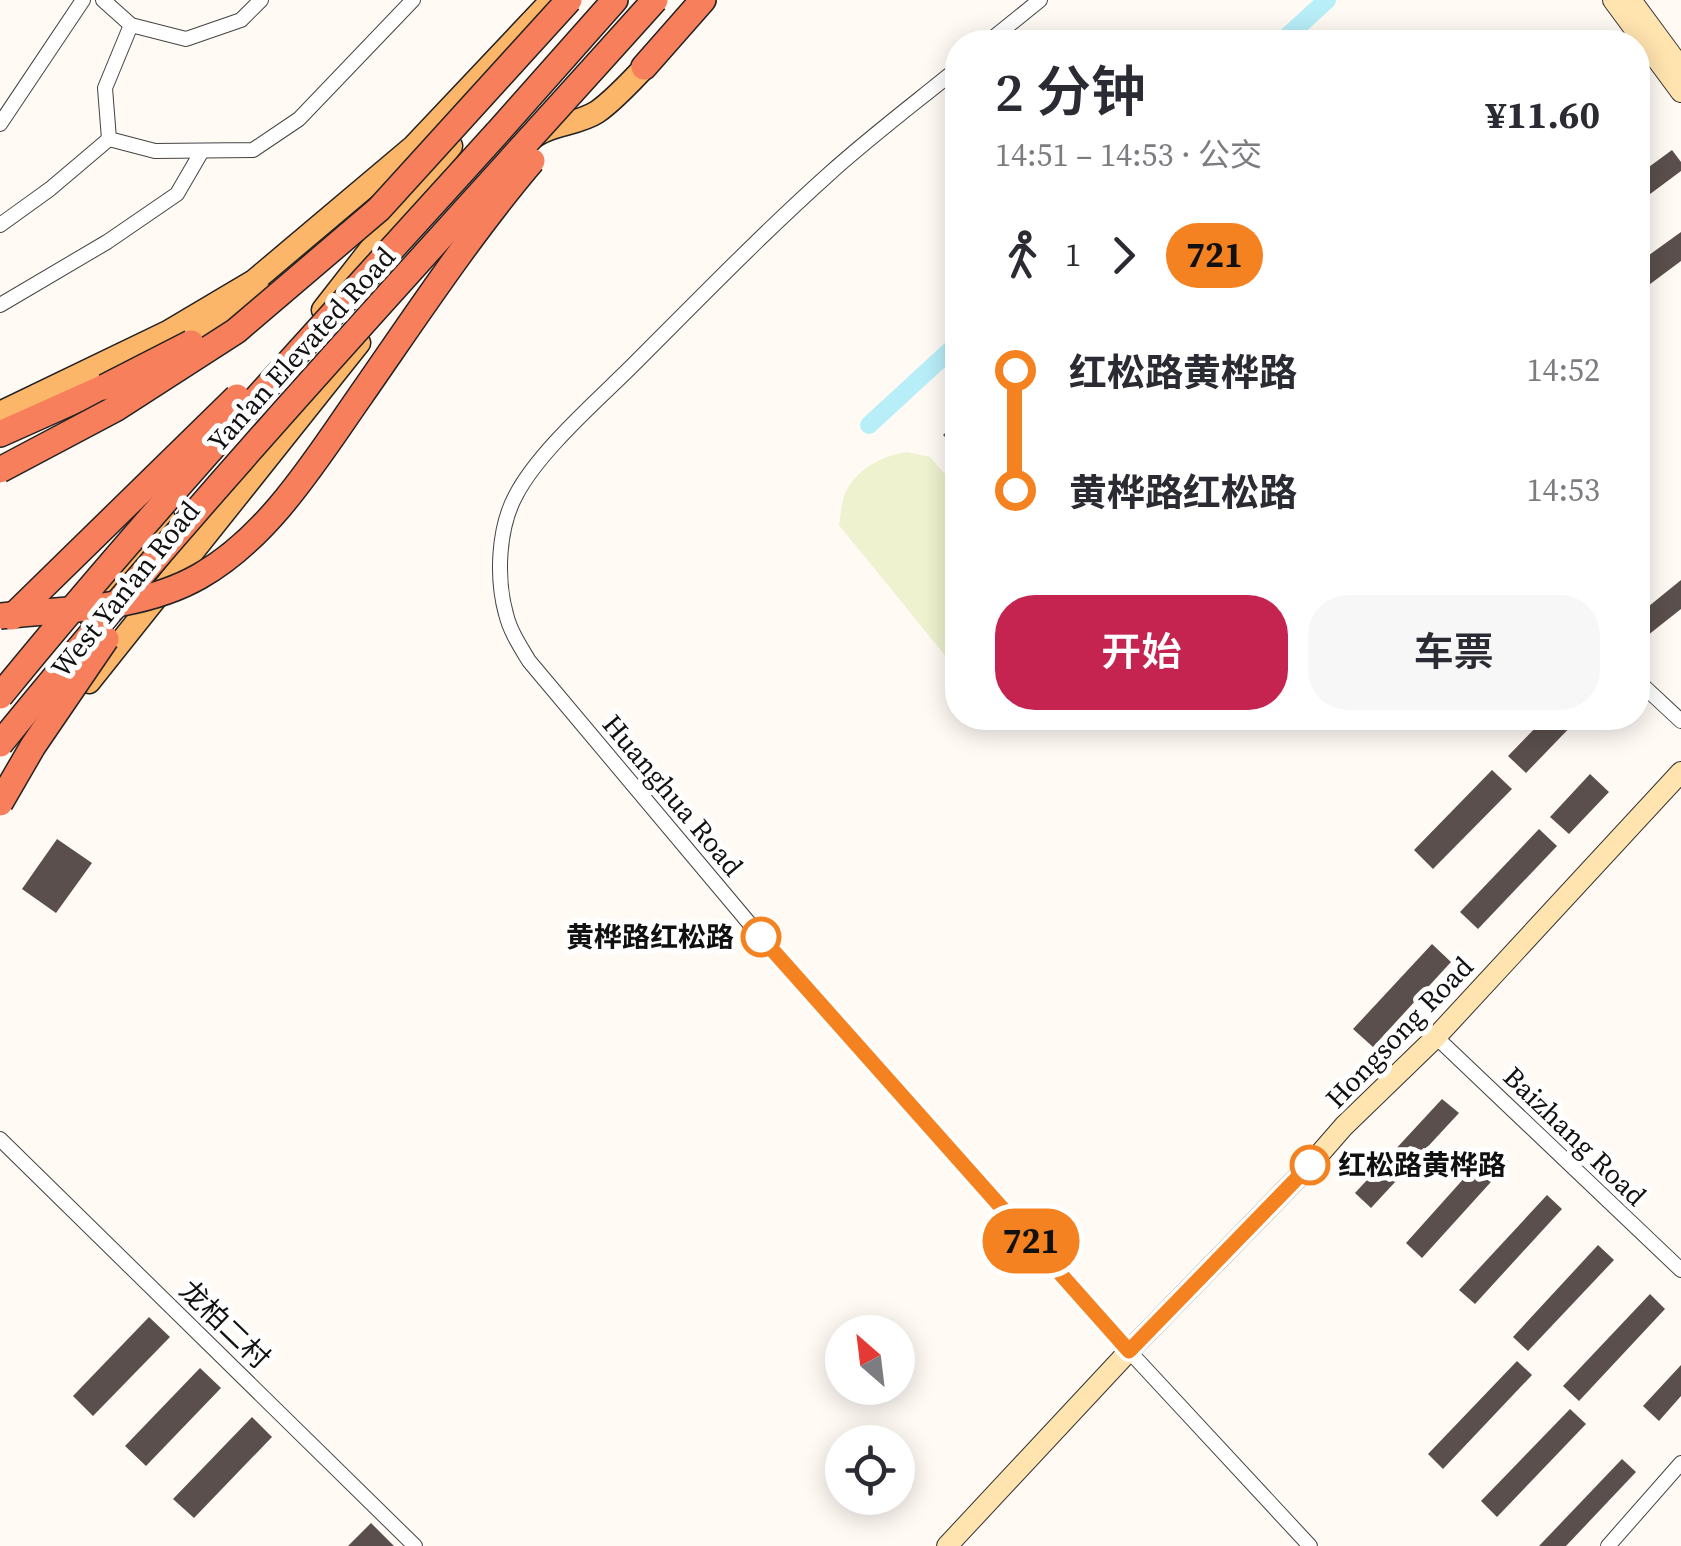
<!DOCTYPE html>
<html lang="zh">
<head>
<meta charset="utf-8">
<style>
	:root { --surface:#fff; --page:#f7f7f7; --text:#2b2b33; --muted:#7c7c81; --accent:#c52450 }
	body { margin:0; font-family:"Source Serif 4","Noto Sans SC",serif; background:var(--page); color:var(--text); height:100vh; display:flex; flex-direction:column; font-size:38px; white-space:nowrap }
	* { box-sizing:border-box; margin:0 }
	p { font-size:32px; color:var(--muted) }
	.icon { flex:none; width:55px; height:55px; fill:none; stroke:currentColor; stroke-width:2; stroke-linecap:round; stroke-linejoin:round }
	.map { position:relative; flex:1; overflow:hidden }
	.side { position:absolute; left:945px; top:30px; width:705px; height:700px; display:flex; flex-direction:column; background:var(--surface); border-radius:40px; box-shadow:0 5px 25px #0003 }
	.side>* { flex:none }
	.badge { padding:0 20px; border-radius:32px; font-size:35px; line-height:65px }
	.needle { width:65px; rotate:332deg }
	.tools { position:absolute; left:825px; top:1315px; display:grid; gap:20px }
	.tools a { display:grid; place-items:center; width:90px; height:90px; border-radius:50%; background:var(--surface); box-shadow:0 5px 25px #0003; font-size:50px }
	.map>.badge { position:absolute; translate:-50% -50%; box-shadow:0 0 0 5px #fff }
	.legs { display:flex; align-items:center; gap:15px; height:110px; padding:0 50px; font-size:32px }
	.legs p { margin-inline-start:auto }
	.headline { display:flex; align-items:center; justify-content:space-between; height:170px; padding:0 50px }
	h1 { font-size:55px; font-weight:600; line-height:75px }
	.cta { display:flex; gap:20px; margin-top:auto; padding:20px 50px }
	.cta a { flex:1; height:115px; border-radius:40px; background:var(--accent); color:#fff; font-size:40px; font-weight:600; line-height:115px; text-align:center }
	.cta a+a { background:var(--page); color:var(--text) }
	ul { padding:0 50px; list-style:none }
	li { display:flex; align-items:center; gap:35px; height:120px; font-size:38px }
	li i { display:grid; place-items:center; width:15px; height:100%; margin:0 12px; background:currentColor }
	li i::after { content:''; width:25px; height:25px; margin:-12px; border:8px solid; border-radius:50%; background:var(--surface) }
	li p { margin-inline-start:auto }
	li:first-child i { background:linear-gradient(#0000 50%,currentColor 0) }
	li:last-child i { background:linear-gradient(currentColor 50%,#0000 0) }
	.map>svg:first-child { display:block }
</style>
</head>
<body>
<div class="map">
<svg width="1681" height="1546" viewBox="0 0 1681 1546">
	<rect width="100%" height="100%" fill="#fffaf4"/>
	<!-- pitch -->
	<path fill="#eef2ce" d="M 907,452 L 930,457 L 957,488 L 957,670 L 839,525 C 841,515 841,501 846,492 C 857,468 883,456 907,452 Z"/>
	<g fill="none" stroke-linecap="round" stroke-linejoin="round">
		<!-- canal -->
		<g stroke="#b8eef8" stroke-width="18">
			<polyline points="1281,42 1327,0"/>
			<polyline points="869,425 958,343"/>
		</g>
	</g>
	<!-- building -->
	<g fill="#5a4f4d">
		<polygon points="1672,150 1681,162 1681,171 1638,203 1638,175"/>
		<polygon points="1681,232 1681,261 1638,293 1638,263"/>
		<polygon points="958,421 958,450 943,435"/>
		<polygon points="1681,580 1681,609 1638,643 1638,615"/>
		<polygon points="1545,718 1579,718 1526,773 1508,756"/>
		<polygon points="1492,770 1512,789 1433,869 1414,850"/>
		<polygon points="1590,774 1609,792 1569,834 1550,817"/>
		<polygon points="1539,829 1557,846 1478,929 1460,912"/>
		<polygon points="57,839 92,863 56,913 22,889"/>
		<polygon points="1432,944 1451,962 1373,1047 1353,1029"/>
		<polygon points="1442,1099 1459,1113 1371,1208 1355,1193"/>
		<polygon points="1492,1147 1509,1162 1422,1258 1406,1243"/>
		<polygon points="1547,1195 1562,1209 1475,1304 1459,1290"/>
		<polygon points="1598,1245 1614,1260 1528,1351 1513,1337"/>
		<polygon points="1650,1294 1665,1309 1579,1401 1563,1386"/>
		<polygon points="149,1317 170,1337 93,1416 73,1396"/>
		<polygon points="1517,1361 1532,1375 1443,1469 1428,1454"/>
		<polygon points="1681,1365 1681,1396 1659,1421 1643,1406"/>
		<polygon points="200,1368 221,1388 146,1466 125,1446"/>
		<polygon points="1570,1409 1586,1424 1497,1517 1481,1501"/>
		<polygon points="252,1417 272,1437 194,1518 173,1499"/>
		<polygon points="1622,1459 1636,1472 1566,1546 1539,1546"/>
		<polygon points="371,1523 394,1546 348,1546"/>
	</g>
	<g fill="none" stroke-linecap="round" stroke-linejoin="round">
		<!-- street casing -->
		<g stroke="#444" stroke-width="16">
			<g id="street">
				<polyline points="103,0 131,25 186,39 241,20 261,0"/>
				<polyline points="131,25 105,88 109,139 155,151 253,150 299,119 413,0"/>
				<polyline points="988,42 1040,0"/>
				<path d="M 958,68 C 915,103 870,137 829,174 C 761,235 697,301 633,365 C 597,401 539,451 516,495 C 498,528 496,578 506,614 C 510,631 520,646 529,661 L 760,936 L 1129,1351 L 1310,1546"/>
				<polyline points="0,124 83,0"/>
				<polyline points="0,225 50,189 109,139"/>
				<polyline points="0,305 107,242 177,194 202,151"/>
				<polyline points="1638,681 1681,721"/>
				<polyline points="1436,1037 1681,1270"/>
				<polyline points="0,1139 415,1546"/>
				<polyline points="1608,1546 1681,1463"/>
			</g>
		</g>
		<!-- secondary casing -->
		<g stroke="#333" stroke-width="22">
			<g id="secondary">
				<polyline points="1613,0 1681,92"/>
				<polyline points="1631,0 1681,68"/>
				<polyline points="947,1546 1129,1351 1310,1165 1344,1126 1436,1037 1681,772"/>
			</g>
		</g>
		<!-- primary casing -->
		<g stroke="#222" stroke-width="25">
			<g id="primary">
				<path d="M 531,139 C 548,124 577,125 597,112 C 616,99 639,73 655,56"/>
				<polyline points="323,310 451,146"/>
				<polyline points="178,351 265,295"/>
				<polyline points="0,413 168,332 254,281 413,147 552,0"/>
				<polyline points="90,616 164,519"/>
				<polyline points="89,682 359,343"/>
			</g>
		</g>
		<!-- highway casing -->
		<g stroke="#222" stroke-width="28">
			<g id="highway">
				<polyline points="644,67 703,0"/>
				<polyline points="497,133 615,0"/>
				<polyline points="0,434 105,387"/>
			</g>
		</g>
		<!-- street -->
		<use href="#street" stroke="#fff" stroke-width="14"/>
		<!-- secondary -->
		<use href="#secondary" stroke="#ffe4af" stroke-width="20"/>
		<!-- primary -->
		<use href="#primary" stroke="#fbb669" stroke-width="22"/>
		<!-- highway -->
		<use href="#highway" stroke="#f77f5b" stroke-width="25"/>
		<!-- highway-bridge casing -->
		<g stroke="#222" stroke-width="28" stroke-linecap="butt">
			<g id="highway-bridge">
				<polyline points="105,387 191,343"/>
				<polyline points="0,470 115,409 236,331 379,209 569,0"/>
				<path d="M 0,616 C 66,609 141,610 200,576 C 269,537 317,458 361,395 C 416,316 470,234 532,161"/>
				<polyline points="12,617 237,397"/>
				<path d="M 0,696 C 158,502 329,319 497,133"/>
				<path d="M 0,744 C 208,488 434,246 655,0"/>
				<polyline points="0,803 33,746 106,639"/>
			</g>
		</g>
		<!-- highway-bridge -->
		<use href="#highway-bridge" stroke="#f77f5b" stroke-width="25"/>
	</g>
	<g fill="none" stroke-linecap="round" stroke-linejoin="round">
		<!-- line-1 casing -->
		<g stroke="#fff" stroke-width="22">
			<polyline id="line-1" points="761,937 1129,1351 1310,1165"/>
		</g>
		<!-- line-1 -->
		<use href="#line-1" stroke="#f58220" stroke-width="15"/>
	</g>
	<!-- markers -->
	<g fill="#fff" stroke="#f58220" stroke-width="5">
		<circle cx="761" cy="937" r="18"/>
		<circle cx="1310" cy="1165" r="18"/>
	</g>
	<g text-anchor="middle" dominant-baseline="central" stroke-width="10" stroke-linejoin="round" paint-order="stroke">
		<!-- street labels -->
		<g font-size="28" fill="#111" stroke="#fff">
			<text transform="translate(301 349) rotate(-48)">Yan'an Elevated Road</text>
			<text transform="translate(125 589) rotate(-51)">West Yan'an Road</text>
			<text transform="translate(673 795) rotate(50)">Huanghua Road</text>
			<text transform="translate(1399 1032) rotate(-46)">Hongsong Road</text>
			<text transform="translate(1575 1136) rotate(44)">Baizhang Road</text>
			<text transform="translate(225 1324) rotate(44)">龙柏二村</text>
		</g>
		<!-- stop labels -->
		<g font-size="28" font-weight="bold" fill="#111" stroke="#fff" text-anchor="end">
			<text x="734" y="937">黄桦路红松路</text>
			<text x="1338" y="1165" text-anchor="start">红松路黄桦路</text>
		</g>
	</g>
</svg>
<div class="tools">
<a><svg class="needle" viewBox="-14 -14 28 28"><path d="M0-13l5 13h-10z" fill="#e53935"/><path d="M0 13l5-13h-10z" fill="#7c7c81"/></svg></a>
<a><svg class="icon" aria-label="locate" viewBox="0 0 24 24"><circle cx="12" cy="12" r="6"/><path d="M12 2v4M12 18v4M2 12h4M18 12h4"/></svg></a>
</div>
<b class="badge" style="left:1031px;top:1241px;background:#f58220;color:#111">721</b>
<section class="side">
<div class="headline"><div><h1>2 分钟</h1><p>14:51 – 14:53 · 公交</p></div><b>¥11.60</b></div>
<div class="legs"><svg class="icon" aria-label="walk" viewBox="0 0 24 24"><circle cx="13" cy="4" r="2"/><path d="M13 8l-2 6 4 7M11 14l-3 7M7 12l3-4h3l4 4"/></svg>1<svg class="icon" aria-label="forward" viewBox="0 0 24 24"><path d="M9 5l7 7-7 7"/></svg><b class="badge" style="background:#f58220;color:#111">721</b></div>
<ul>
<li><i style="color:#f58220"></i><b>红松路黄桦路</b><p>14:52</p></li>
<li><i style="color:#f58220"></i><b>黄桦路红松路</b><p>14:53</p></li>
</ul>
<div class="cta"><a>开始</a><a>车票</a></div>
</section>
</div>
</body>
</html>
